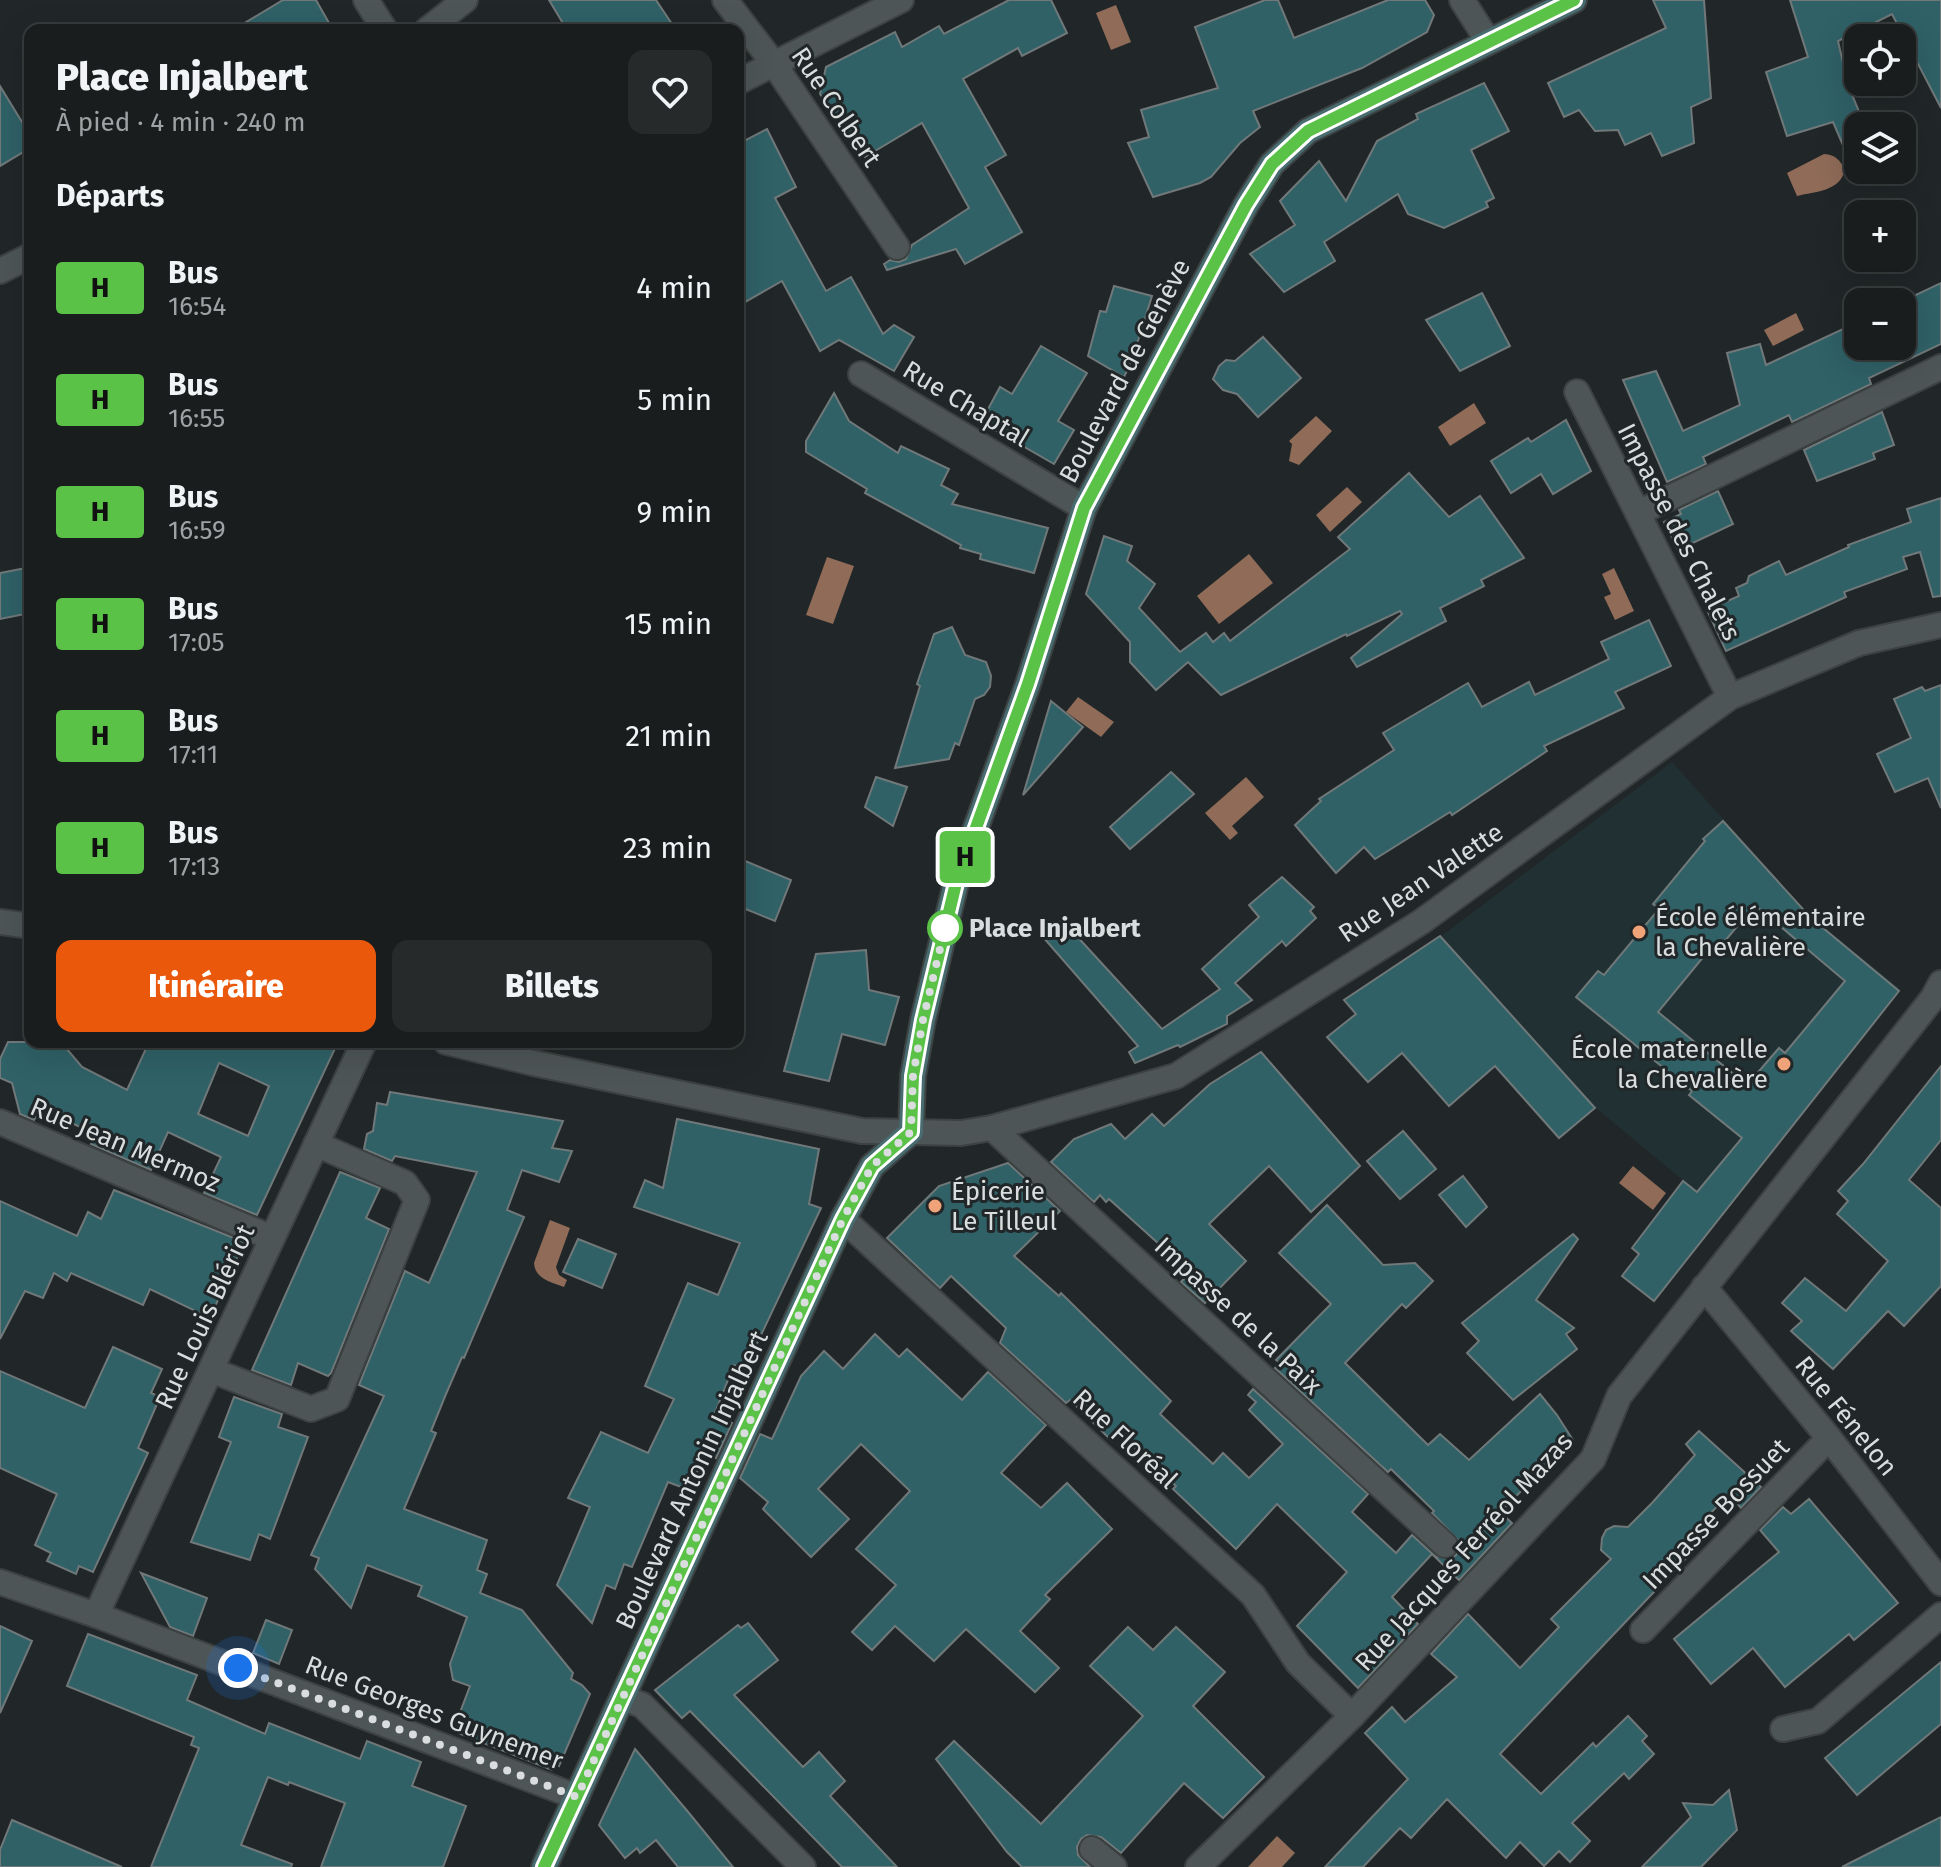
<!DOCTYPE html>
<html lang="fr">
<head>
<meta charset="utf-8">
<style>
	:root { --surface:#191d1e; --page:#262a2b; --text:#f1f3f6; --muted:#9fa2a4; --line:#373b3c; --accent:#ea580c }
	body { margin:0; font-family:"Fira Sans",sans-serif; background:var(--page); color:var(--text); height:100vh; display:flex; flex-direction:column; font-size:30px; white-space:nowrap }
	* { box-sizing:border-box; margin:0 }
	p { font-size:26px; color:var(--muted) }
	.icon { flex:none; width:44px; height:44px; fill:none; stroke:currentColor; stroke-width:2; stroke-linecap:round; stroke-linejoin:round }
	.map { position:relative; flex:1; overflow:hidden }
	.side { position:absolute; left:24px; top:24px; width:720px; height:1024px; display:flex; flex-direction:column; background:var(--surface); border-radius:16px; box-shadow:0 8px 32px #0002,0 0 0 2px var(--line) }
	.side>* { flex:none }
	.badge { padding:0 16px; border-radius:6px; font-size:28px; line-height:52px }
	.fabs { position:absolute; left:1844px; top:24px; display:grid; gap:16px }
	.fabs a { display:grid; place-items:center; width:72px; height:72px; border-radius:16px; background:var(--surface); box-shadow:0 8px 32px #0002,0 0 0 2px var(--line); font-size:40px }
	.you { position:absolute; width:40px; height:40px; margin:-20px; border:6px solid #fff; border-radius:50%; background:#1a73e8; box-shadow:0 0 0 12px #1a73e833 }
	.map>.badge { position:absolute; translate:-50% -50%; box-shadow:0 0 0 4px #fff }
	h2 { padding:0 32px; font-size:30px; line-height:72px }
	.round { display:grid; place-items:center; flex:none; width:84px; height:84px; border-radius:16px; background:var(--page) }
	.head { display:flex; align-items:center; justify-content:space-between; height:136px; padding:0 32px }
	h1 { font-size:38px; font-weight:800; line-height:60px }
	.action { display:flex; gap:16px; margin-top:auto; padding:16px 32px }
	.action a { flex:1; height:92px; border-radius:16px; background:var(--accent); color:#fff; font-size:32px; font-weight:800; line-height:92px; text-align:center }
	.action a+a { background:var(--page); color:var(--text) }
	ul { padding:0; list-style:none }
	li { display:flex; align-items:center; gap:24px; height:112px; padding:0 32px }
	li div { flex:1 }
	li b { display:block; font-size:30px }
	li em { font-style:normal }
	li .badge { min-width:88px; font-weight:700; text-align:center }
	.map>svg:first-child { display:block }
</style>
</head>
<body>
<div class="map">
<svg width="1941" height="1867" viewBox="0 0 1941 1867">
	<rect width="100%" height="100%" fill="#212728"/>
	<!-- built -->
	<polygon fill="#213032" points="1672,762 1806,912 1899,988 1721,1212 1596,1108 1440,937"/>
	<!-- water -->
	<g fill="#8f6b58">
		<polygon points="1116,5 1131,42 1111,50 1096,13"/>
		<path d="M 1824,154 C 1836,155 1840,160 1845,170 C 1839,192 1816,191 1797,196 L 1787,173 Z"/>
		<polygon points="1796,313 1804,330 1773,346 1764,330"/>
		<polygon points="1474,403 1486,423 1450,446 1438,427"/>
		<polygon points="1316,416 1332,431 1299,465 1289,461 1292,444 1289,441"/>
		<polygon points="1347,487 1362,502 1330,532 1316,515"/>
		<polygon points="1249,554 1273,583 1219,624 1197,596"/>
		<polygon points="827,557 854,566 833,624 806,615"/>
		<polygon points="1614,568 1634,611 1615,620 1604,597 1611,594 1602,574"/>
		<polygon points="1078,697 1114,722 1101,737 1066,712"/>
		<polygon points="1246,777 1264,797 1232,826 1238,833 1230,840 1205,813"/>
		<polygon points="1633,1166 1666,1193 1653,1210 1619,1183"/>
		<path d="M 550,1220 L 570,1228 L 556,1267 L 559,1275 L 567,1280 L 564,1287 C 551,1282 535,1279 534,1263 Z"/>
		<polygon points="1277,1836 1295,1853 1282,1867 1248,1867"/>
	</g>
	<!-- building -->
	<g fill="#2f6167" stroke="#707879" stroke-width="2" fill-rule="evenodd">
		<polygon points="283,0 316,0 333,30 233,30"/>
		<polygon points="549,0 656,0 676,30 567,30"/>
		<polygon points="1009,0 1051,0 1067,33 1022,56 1018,48 963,79 1006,155 985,167 1022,232 965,264 956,249 887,270 884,264 890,260 899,262 906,259 912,245 969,208 922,123 865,157 820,94 826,67 895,32 902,47 939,26 944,34"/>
		<polygon points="1265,0 1278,0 1294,38 1388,0 1425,0 1434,15 1427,32 1362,68 1253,111 1260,127 1240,143 1211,177 1200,183 1153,197 1128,143 1149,137 1141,110 1218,88 1195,27"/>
		<polygon points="1653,0 1704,0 1711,98 1691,107 1694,143 1662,156 1651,133 1625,145 1618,130 1595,131 1579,110 1564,117 1548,83 1666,28"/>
		<polygon points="1790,0 1941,0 1941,108 1892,14 1838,41 1848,85 1865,126 1858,126 1858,180 1833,122 1787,136 1766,72 1808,57"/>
		<polygon points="1484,83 1509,131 1471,150 1494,198 1486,202 1488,207 1444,228 1408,214 1398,194 1324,242 1335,261 1284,292 1250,254 1295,225 1280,201 1319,161 1346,201 1377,141 1418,119 1416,114"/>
		<polygon points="0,86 30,135 30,148 0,166"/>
		<polygon points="767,129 796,187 775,198 826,291 851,277 883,334 894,325 914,337 894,371 839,340 820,351 782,281 738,306 738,144"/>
		<polygon points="1941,283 1941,344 1869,378 1871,384 1792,422 1789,415 1703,457 1706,464 1667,482 1623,380 1656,371 1683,431 1740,405 1727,353 1760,344 1766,365 1858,322 1858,346 1902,346 1901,302"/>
		<polygon points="1114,286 1152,296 1132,360 1124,377 1088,356 1100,311 1106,312"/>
		<polygon points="1482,293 1510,346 1460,371 1426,320"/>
		<polygon points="1263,337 1301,378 1258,417 1237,394 1223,390 1213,379 1219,366 1226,360 1235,361"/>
		<polygon points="1041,346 1087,373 1058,421 1074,430 1054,464 981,422 1000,387 1012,394"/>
		<polygon points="834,393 849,421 898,453 901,446 949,469 941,485 958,494 952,504 1048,528 1034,573 980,559 981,554 960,548 961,545 865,493 867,489 806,452 806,441"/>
		<polygon points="1882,412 1894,445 1873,453 1875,459 1817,481 1804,450"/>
		<polygon points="1566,420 1591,471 1553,494 1541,474 1511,493 1491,461 1528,438 1531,442"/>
		<polygon points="1409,473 1449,517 1480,496 1524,558 1481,580 1484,586 1440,608 1446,621 1357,667 1351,658 1402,614 1400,611 1347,636 1346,634 1221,695 1188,662 1156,690 1130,662 1130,642 1086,594 1104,536 1132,546 1127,561 1155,584 1139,608 1180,652 1206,633 1213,642 1224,633 1230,641 1350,549 1338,537"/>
		<polygon points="1718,491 1733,524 1678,550 1664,522 1681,514 1679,510"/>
		<polygon points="1941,498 1941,596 1933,597 1920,552 1903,557 1907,569 1844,592 1846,597 1726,651 1707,610 1739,596 1736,588 1747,583 1749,576 1779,561 1786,575 1849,547 1848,545 1911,522 1907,509"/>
		<polygon points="26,568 30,586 30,613 0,619 0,573"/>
		<polygon points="1649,620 1671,666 1615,692 1624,708 1544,746 1547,751 1452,815 1450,812 1375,859 1364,847 1336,873 1295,825 1321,801 1319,799 1394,750 1383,733 1468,683 1482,707 1529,682 1535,695 1609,659 1601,642"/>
		<polygon points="952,627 965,655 986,662 991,676 990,687 984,695 975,699 959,745 955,743 949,759 895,768 920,686 917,684 934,634"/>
		<polygon points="1941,685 1941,808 1928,778 1895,792 1877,754 1911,738 1894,699 1922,687 1925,691"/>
		<polygon points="1051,701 1083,727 1023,795"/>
		<polygon points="1171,772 1194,794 1130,849 1110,827"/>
		<polygon points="876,777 907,787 893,826 865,807"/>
		<path d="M 1723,821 L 1811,918 L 1899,991 L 1654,1301 L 1622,1276 L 1639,1254 L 1632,1248 L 1683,1181 L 1697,1192 L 1742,1138 L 1689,1095 L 1692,1091 L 1576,997 L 1598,971 L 1604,975 L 1659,909 L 1653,904 L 1705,841 L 1703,839 ZM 1755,905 L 1845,981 L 1785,1053 L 1779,1048 L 1747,1085 L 1658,1012 L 1709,950 L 1714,954 Z"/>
		<polygon points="738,858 791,880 775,921 738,906"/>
		<polygon points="1282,877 1314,907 1310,911 1316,918 1286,946 1282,941 1235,983 1252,1000 1227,1016 1227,1024 1180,1047 1178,1045 1135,1063 1129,1052 1138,1046 1043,937 1062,920 1162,1029 1220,989 1202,969 1259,917 1249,905"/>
		<polygon points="1440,936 1595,1108 1559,1138 1495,1066 1449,1106 1402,1053 1368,1082 1327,1037 1356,1014 1344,1000"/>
		<polygon points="866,950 869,990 899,997 885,1045 842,1034 829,1081 784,1071 816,954"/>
		<path d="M 8,1042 L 61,1042 L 82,1067 L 127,1090 L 149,1042 L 338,1042 L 257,1215 L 204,1193 L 221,1157 L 168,1132 L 151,1170 L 91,1144 L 95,1134 L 40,1108 L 34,1120 L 20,1114 L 12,1083 L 0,1078 L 0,1059 ZM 219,1063 L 269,1086 L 248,1136 L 198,1114 Z"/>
		<polygon points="1261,1052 1360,1166 1311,1212 1269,1166 1209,1224 1246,1261 1205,1303 1181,1282 1190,1272 1109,1199 1106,1202 1100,1195 1094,1202 1051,1162 1074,1139 1111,1124 1125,1139 1152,1114 1164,1126 1210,1084"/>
		<polygon points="1941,1066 1941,1140 1909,1180 1941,1208 1941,1286 1904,1326 1888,1311 1833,1369 1791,1331 1802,1321 1782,1303 1805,1278 1846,1311 1888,1261 1837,1214 1848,1201 1838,1191 1863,1164"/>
		<polygon points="390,1092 563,1121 552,1148 572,1151 559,1182 522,1170 507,1210 524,1217 464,1358 462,1357 446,1394 431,1431 436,1433 404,1509 487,1540 477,1570 487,1574 480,1593 522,1610 573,1673 571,1679 582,1685 590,1694 559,1766 554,1763 552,1770 453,1731 470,1686 453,1680 450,1664 467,1617 418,1596 422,1586 367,1565 351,1608 315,1569 319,1558 311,1555 384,1396 359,1385 405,1271 429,1283 477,1172 395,1156 392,1161 364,1149 367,1134 373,1131 377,1103 387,1105"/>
		<polygon points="677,1119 819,1149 809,1204 821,1208 745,1369 734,1365 714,1415 732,1423 716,1458 707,1450 689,1490 668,1482 632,1567 624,1564 615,1589 606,1585 592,1623 557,1585 590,1507 568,1498 601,1432 648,1453 674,1399 645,1386 688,1283 718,1295 740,1243 634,1207 645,1180 663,1188"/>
		<polygon points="1403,1131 1436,1169 1400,1199 1367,1161"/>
		<polygon points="1008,1163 1060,1211 1014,1256 1059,1296 1061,1293 1171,1401 1160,1414 1213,1464 1223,1453 1249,1478 1283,1444 1249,1410 1256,1402 1248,1395 1253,1389 1368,1494 1352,1512 1396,1553 1412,1535 1435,1556 1449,1559 1456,1555 1459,1541 1432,1513 1434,1511 1391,1469 1388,1472 1275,1368 1280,1363 1276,1360 1331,1304 1279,1253 1327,1205 1383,1265 1415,1263 1433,1281 1406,1308 1402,1304 1345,1363 1428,1445 1440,1434 1469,1460 1540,1394 1557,1415 1573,1440 1500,1512 1512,1523 1459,1580 1432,1554 1392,1597 1418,1624 1358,1688 1297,1626 1347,1572 1277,1504 1236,1549 1173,1489 1176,1486 1119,1433 1112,1441 1070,1400 1066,1403 1000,1343 1006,1328 951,1276 940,1288 887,1238 939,1186"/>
		<polygon points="340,1172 380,1188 366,1218 389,1229 331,1373 328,1376 298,1363 291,1385 252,1370"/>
		<polygon points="1463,1176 1487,1207 1466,1227 1439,1195"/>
		<polygon points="114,1190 244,1242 210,1318 150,1289 143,1305 71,1273 67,1281 54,1273 43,1298 25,1291 0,1339 0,1201 77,1236 88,1212 101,1219"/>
		<polygon points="1573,1234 1578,1239 1536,1300 1574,1328 1566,1334 1577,1349 1513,1400 1467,1353 1479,1341 1462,1323"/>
		<polygon points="578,1239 616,1254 602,1288 563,1272"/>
		<polygon points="875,1334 899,1357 907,1349 962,1400 988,1372 1046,1425 1001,1473 1041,1508 1067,1483 1112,1529 1045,1595 1050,1599 1020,1631 1059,1668 1035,1692 966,1629 934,1661 895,1626 872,1650 852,1632 896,1585 856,1549 910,1491 861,1444 818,1489 849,1519 811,1557 763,1509 768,1502 740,1478 760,1434 772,1439 801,1376 824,1351 843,1369"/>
		<polygon points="113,1347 162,1369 151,1393 160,1397 138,1448 148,1453 93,1572 79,1566 76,1574 47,1561 51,1553 35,1545 57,1494 0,1468 0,1371 85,1408"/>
		<polygon points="234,1397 282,1414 278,1427 308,1437 270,1539 259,1534 250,1560 191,1542 231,1442 219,1437"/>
		<polygon points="1699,1431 1761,1487 1741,1508 1729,1494 1680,1545 1690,1554 1500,1754 1541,1794 1593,1743 1596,1747 1628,1716 1647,1736 1642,1741 1654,1754 1629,1779 1624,1773 1572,1823 1590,1841 1570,1862 1559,1851 1544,1866 1520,1842 1506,1858 1447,1799 1411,1838 1400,1828 1363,1867 1325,1867 1408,1779 1365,1733 1392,1707 1405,1722 1457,1677 1431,1654 1468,1614 1520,1668 1559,1627 1551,1619 1611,1559 1601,1550 1602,1538 1606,1530 1614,1526 1628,1527 1652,1503 1695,1455 1686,1444"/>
		<polygon points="1809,1499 1898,1603 1854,1640 1849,1634 1785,1687 1753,1648 1711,1684 1674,1639 1779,1552 1760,1530 1783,1507 1791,1514"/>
		<polygon points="141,1573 207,1598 193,1636 170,1627"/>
		<polygon points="266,1620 292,1630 279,1664 253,1653"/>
		<polygon points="748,1623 778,1660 734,1695 803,1767 819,1752 845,1781 830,1796 897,1867 842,1867 690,1711 682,1718 655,1690 738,1625 741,1628"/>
		<polygon points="0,1626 32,1641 0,1713"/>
		<polygon points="1128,1627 1153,1650 1176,1627 1225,1672 1193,1706 1264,1777 1223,1818 1184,1783 1121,1853 1101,1837 1087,1835 1081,1839 1077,1847 1078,1855 1090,1867 1022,1867 1007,1852 936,1759 954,1741 1041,1824 1143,1716 1090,1666"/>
		<polygon points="88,1634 197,1675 187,1700 265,1734 269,1723 360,1759 367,1741 421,1762 412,1786 466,1806 443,1867 321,1867 345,1803 289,1782 288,1785 268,1777 241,1845 292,1864 291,1867 151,1867 199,1748 191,1745 194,1737 67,1686"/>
		<polygon points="1941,1662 1941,1724 1857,1795 1825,1758"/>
		<polygon points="635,1749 689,1813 733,1867 678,1867 656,1840 640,1853 637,1848 625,1858 599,1825"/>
		<polygon points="1729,1790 1737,1830 1701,1867 1642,1867 1691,1817 1683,1803 1713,1805"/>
		<polygon points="1941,1817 1941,1867 1842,1867 1911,1832"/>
		<polygon points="12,1820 122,1867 0,1867 0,1850"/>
	</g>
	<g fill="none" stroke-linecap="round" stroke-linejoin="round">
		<!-- street casing -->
		<g stroke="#3c4142" stroke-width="28">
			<g id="street">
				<polyline points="366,0 385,30"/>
				<polyline points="725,0 774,64 897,247"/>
				<polyline points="1462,0 1488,41"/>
				<polyline points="427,30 465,0"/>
				<polyline points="738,82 901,0"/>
				<polyline points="0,271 30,256"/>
				<polyline points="861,374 1084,508"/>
				<polyline points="1577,392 1730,697"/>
				<polyline points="1638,513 1941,367"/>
				<polyline points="0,922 30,926"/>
				<polyline points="446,1042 533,1063 862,1131 961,1133 992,1128 1176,1076 1421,922 1730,697 1859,643 1941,625"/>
				<polyline points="0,1122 272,1238"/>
				<polyline points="992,1128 1445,1545"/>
				<polyline points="843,1219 1253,1595 1298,1663 1352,1716"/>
				<polyline points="1704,1287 1829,1438 1941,1583"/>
				<polyline points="211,1370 311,1409 337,1399 417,1200 405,1183 316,1144"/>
				<polyline points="0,1582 96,1615 577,1797"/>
				<polyline points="96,1615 364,1042"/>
				<polyline points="1643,1630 1829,1438"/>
				<polyline points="623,1698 642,1705 803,1867"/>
				<polyline points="1783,1729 1818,1721 1941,1615"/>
				<polyline points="1092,1849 1114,1867"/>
				<polyline points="1198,1867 1352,1716 1593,1459 1619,1396 1933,998 1941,983"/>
			</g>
		</g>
		<!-- secondary casing -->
		<g stroke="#3c4142" stroke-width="28">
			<polyline id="secondary" points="544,1867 843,1219 872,1166 911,1132 913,1076 923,1020 956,883 1028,684 1084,508 1246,205 1272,164 1308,131 1574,0"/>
		</g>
		<!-- street -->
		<use href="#street" stroke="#4e5556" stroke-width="24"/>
		<!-- secondary -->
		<use href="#secondary" stroke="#476b6f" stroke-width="24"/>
	</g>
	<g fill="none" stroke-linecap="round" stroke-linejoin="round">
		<!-- line casing -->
		<g stroke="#fff" stroke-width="18">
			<polyline id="line" points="544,1867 843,1219 872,1166 911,1132 913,1076 923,1020 956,883 1028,684 1084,508 1246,205 1272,164 1308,131 1574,0"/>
		</g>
		<!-- line -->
		<use href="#line" stroke="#59c247" stroke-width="12"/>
		<!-- walk -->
		<polyline stroke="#d9ddde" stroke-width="8" stroke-dasharray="0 14.4" points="238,1668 577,1797 843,1219 872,1166 911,1132 913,1076 923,1020 945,928"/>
	</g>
	<!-- markers -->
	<circle fill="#fff" stroke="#59c247" stroke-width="4" cx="945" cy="928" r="16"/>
	<g fill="#f0a279" stroke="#212728" stroke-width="3">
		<circle cx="1639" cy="932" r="8"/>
		<circle cx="1784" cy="1064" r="8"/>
		<circle cx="935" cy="1206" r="8"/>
	</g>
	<g text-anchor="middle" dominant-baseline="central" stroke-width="6" stroke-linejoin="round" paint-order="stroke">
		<!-- street labels -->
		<g font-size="26" fill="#d9ddde" stroke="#212728">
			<text transform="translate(836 107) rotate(56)">Rue Colbert</text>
			<text transform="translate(1125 371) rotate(-62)">Boulevard de Genève</text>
			<text transform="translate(966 404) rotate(31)">Rue Chaptal</text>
			<text transform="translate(1679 532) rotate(63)">Impasse des Chalets</text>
			<text transform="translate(1421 883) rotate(-34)">Rue Jean Valette</text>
			<text transform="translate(125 1145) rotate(23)">Rue Jean Mermoz</text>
			<text transform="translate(1238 1316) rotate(43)">Impasse de la Paix</text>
			<text transform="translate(205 1317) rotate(-65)">Rue Louis Blériot</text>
			<text transform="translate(1846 1416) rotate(51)">Rue Fénelon</text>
			<text transform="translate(1125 1439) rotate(43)">Rue Floréal</text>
			<text transform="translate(692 1480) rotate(-65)">Boulevard Antonin Injalbert</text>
			<text transform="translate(1716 1514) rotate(-46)">Impasse Bossuet</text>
			<text transform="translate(1464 1552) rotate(-48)">Rue Jacques Ferréol Mazas</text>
			<text transform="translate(434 1713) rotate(21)">Rue Georges Guynemer</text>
		</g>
		<!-- poi labels -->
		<g font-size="26" fill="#d9ddde" stroke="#212728" text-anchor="start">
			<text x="1655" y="917">École élémentaire<tspan x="1655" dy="30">la Chevalière</tspan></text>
			<text x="1768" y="1049" text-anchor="end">École maternelle<tspan x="1768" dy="30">la Chevalière</tspan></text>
			<text x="951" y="1191">Épicerie<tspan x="951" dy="30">Le Tilleul</tspan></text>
		</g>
		<!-- stop labels -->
		<g font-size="26" font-weight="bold" fill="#d9ddde" stroke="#212728" text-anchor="start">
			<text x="969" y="928">Place Injalbert</text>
		</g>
	</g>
</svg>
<div class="fabs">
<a><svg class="icon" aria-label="locate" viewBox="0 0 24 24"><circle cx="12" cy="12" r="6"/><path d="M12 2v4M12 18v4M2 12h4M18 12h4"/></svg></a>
<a><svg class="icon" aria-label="layers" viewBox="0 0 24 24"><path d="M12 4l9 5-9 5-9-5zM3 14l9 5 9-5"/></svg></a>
<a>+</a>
<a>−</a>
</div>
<div class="you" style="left:238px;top:1668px"></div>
<b class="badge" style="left:965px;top:857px;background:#59c247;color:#111">H</b>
<section class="side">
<div class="head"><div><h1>Place Injalbert</h1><p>À pied · 4 min · 240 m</p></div><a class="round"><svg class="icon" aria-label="heart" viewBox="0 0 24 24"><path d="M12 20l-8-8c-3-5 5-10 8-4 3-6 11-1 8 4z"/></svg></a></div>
<h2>Départs</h2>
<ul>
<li><span class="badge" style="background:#59c247;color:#111">H</span><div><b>Bus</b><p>16:54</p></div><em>4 min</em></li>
<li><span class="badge" style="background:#59c247;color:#111">H</span><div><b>Bus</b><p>16:55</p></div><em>5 min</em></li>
<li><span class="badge" style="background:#59c247;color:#111">H</span><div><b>Bus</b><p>16:59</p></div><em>9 min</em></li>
<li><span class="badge" style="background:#59c247;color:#111">H</span><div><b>Bus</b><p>17:05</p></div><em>15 min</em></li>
<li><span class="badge" style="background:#59c247;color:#111">H</span><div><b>Bus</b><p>17:11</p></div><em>21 min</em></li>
<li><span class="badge" style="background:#59c247;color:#111">H</span><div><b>Bus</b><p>17:13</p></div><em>23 min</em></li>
</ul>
<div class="action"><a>Itinéraire</a><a>Billets</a></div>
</section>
</div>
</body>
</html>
